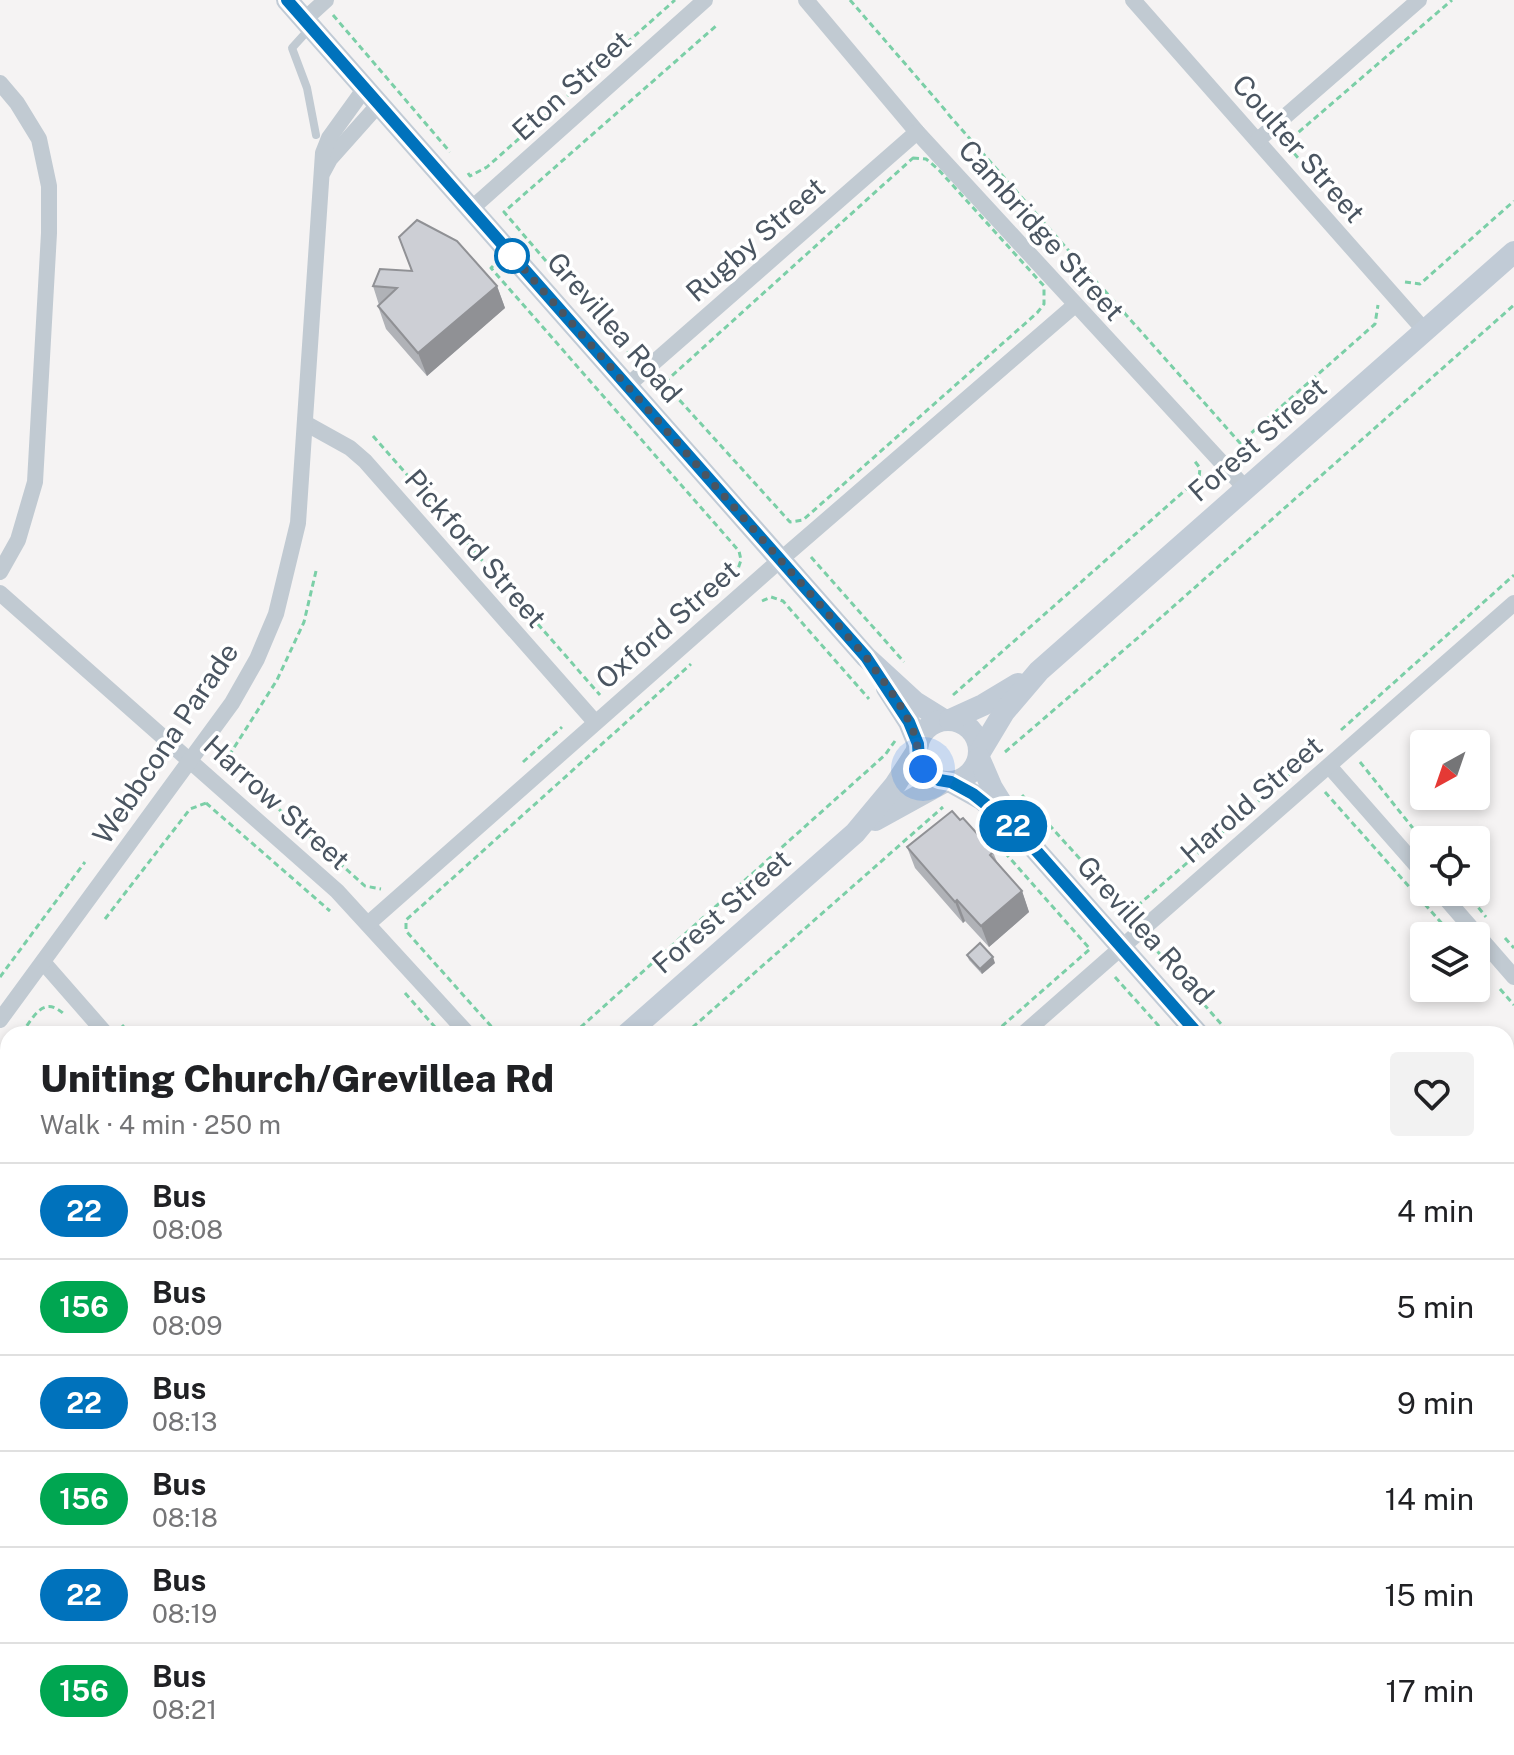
<!DOCTYPE html>
<html lang="en">
<head>
<meta charset="utf-8">
<style>
	:root { --surface:#fff; --page:#f2f2f2; --text:#202124; --muted:#757577; --line:#e0e0e0 }
	body { margin:0; font-family:"Public Sans",sans-serif; background:var(--page); color:var(--text); height:100vh; display:flex; flex-direction:column; font-size:30px; white-space:nowrap }
	* { box-sizing:border-box; margin:0 }
	p { font-size:26px; color:var(--muted) }
	.icon { flex:none; width:44px; height:44px; fill:none; stroke:currentColor; stroke-width:2; stroke-linecap:round; stroke-linejoin:round }
	.map { position:relative; flex:1; overflow:hidden }
	.details { position:absolute; left:0px; top:1026px; width:1514px; height:730px; display:flex; flex-direction:column; background:var(--surface); border-radius:24px 24px 0 0; box-shadow:0 4px 12px #0003 }
	.details>* { flex:none }
	.badge { padding:0 16px; border-radius:26px; font-size:28px; line-height:52px }
	.needle { width:52px; rotate:220deg }
	.fabs { position:absolute; left:1410px; top:730px; display:grid; gap:16px }
	.fabs a { display:grid; place-items:center; width:80px; height:80px; border-radius:8px; background:var(--surface); box-shadow:0 4px 12px #0003; font-size:40px }
	.you { position:absolute; width:40px; height:40px; margin:-20px; border:6px solid #fff; border-radius:50%; background:#1a73e8; box-shadow:0 0 0 12px #1a73e833 }
	.map>.badge { position:absolute; translate:-50% -50%; box-shadow:0 0 0 4px #fff }
	.round { display:grid; place-items:center; flex:none; width:84px; height:84px; border-radius:8px; background:var(--page) }
	.head { display:flex; align-items:center; justify-content:space-between; height:136px; padding:0 40px }
	h1 { font-size:38px; font-weight:800; line-height:60px }
	ul { padding:0; list-style:none }
	li { display:flex; align-items:center; gap:24px; height:96px; padding:0 40px; border-top:2px solid var(--line) }
	li div { flex:1 }
	li b { display:block; font-size:30px }
	li em { font-style:normal }
	li .badge { min-width:88px; font-weight:700; text-align:center }
	.map>svg:first-child { display:block }
</style>
</head>
<body>
<div class="map">
<svg width="1514" height="1755" viewBox="0 0 1514 1755">
	<rect width="100%" height="100%" fill="#f5f3f3"/>
	<!-- green -->
	<polygon fill="#c3f0d6" points="964,1748 1152,1748 1158,1755 956,1755"/>
	<g fill="none" stroke-linecap="round" stroke-linejoin="round">
		<!-- path -->
		<g stroke="#7bcfa7" stroke-width="3" stroke-dasharray="6 4" stroke-linecap="butt">
			<polyline points="850,0 946,111"/>
			<polyline points="333,15 450,152"/>
			<polyline points="948,114 1100,286"/>
			<polygon points="913,158 926,159 938,169 1044,286 1044,304 1037,313 803,520 790,522 664,383"/>
			<polyline points="468,173 470,176 487,167 675,0"/>
			<polyline points="1324,188 1293,152 1293,137 1452,0"/>
			<polyline points="546,261 504,212 717,25"/>
			<polyline points="493,266 491,268 739,551 741,560 736,575"/>
			<polyline points="1405,282 1420,284 1514,201"/>
			<polyline points="1104,290 1240,443 1375,324 1378,305"/>
			<polyline points="627,353 643,348"/>
			<polyline points="373,436 600,695"/>
			<polyline points="811,557 904,662"/>
			<polyline points="316,571 304,622 277,680 230,754 234,769 365,886 381,889"/>
			<polyline points="762,601 771,597 783,601 869,699"/>
			<polyline points="953,695 1199,478 1200,468 1193,459"/>
			<polyline points="1341,730 1514,575"/>
			<polyline points="1005,752 1140,636 1514,305"/>
			<polyline points="523,762 562,727"/>
			<polyline points="1360,762 1424,842"/>
			<polyline points="1325,792 1453,936"/>
			<polyline points="1022,795 1129,913 1290,774"/>
			<polyline points="206,803 330,911"/>
			<polyline points="985,830 1090,949 993,1034"/>
			<polyline points="1466,892 1486,917"/>
			<polyline points="105,919 190,809 206,803"/>
			<polyline points="1505,938 1514,948"/>
			<polyline points="1151,944 1230,1034"/>
			<polyline points="0,977 85,862"/>
			<polyline points="1115,977 1166,1034"/>
			<polyline points="1500,989 1514,1005"/>
			<polyline points="405,993 441,1034"/>
			<polyline points="122,1025 130,1034"/>
			<path d="M 21,1034 C 34,1017 43,994 65,1015"/>
			<polyline points="498,1034 406,931 406,920 691,664"/>
			<polyline points="573,1034 885,755 895,741"/>
			<polyline points="685,1034 943,807"/>
			<polyline points="0,1062 8,1052"/>
			<polyline points="0,1277 8,1287"/>
			<polyline points="0,1342 8,1352"/>
			<polyline points="1506,1346 1514,1355"/>
			<polyline points="1506,1420 1514,1429"/>
			<polyline points="0,1534 8,1527"/>
			<polyline points="0,1638 8,1631"/>
			<polyline points="1506,1722 1514,1731"/>
			<polyline points="1203,1748 1210,1755"/>
			<polyline points="1477,1748 1483,1755"/>
			<polyline points="175,1755 183,1748"/>
			<polyline points="229,1755 238,1748"/>
			<polyline points="536,1755 544,1748"/>
			<polyline points="591,1755 599,1748"/>
			<polyline points="899,1755 907,1748"/>
			<polyline points="953,1755 961,1748"/>
			<polyline points="1042,1755 1045,1748"/>
		</g>
		<!-- lane -->
		<polyline stroke="#c1cad2" stroke-width="8" points="311,27 292,48 307,88 316,135"/>
		<!-- street -->
		<g stroke="#c1cad2" stroke-width="16">
			<polyline points="806,0 917,132 1246,489"/>
			<polyline points="1133,0 1425,331"/>
			<polyline points="304,20 326,0"/>
			<polyline points="0,83 17,103 39,139 49,186 49,233 35,482 18,540 0,572"/>
			<polyline points="1258,140 1419,0"/>
			<polyline points="323,172 330,159 379,104"/>
			<polyline points="471,209 705,0"/>
			<polyline points="627,386 917,132"/>
			<polyline points="305,423 350,448 365,461 595,722"/>
			<polyline points="0,593 337,891 468,1034"/>
			<polyline points="1329,766 1424,874"/>
			<polyline points="1440,892 1514,977"/>
			<polyline points="369,923 779,561 1075,305"/>
			<polyline points="43,962 106,1034"/>
			<polyline points="0,1020 232,703 257,659 276,614 298,523 323,153 329,138 365,88"/>
			<polyline points="1023,1034 1514,603"/>
			<polyline points="0,1315 8,1324"/>
			<polyline points="1178,1748 1184,1755"/>
			<polyline points="1501,1748 1507,1755"/>
			<polyline points="201,1755 209,1748"/>
			<polyline points="563,1755 571,1748"/>
			<polyline points="927,1755 935,1748"/>
		</g>
		<!-- secondary -->
		<g stroke="#c1cbd6" stroke-width="22">
			<polyline points="287,0 866,657 915,702 944,720"/>
			<polyline points="887,688 909,722 918,744"/>
			<circle cx="948" cy="751" r="31"/>
			<polyline points="950,720 983,705 1018,684"/>
			<polyline points="980,752 1004,712 1039,671 1514,252"/>
			<polyline points="979,758 992,788 1018,830 1198,1034"/>
			<polyline points="951,782 983,800 1002,816"/>
			<polyline points="875,820 944,782"/>
			<polyline points="627,1034 855,833 895,785 917,751"/>
			<polyline points="1506,1379 1514,1389"/>
			<polyline points="0,1583 8,1576"/>
		</g>
	</g>
	<!-- wall -->
	<g fill="#b0b2b7">
		<polygon points="373,286 497,286 505,308 427,376 386,329 378,306 379,305"/>
		<polygon points="960,820 993,852 997,862 1022,891 1029,912 989,947 965,921 963,923 915,868 907,847"/>
		<polygon points="967,955 995,963 982,974 969,960"/>
	</g>
	<!-- shaded-wall -->
	<g fill="#909195">
		<polygon points="497,286 505,308 427,376 418,353"/>
		<polygon points="1022,891 1029,912 989,947 981,926"/>
		<polygon points="957,900 965,921 963,923 955,902"/>
		<polygon points="993,957 995,963 982,974 980,969"/>
	</g>
	<!-- building -->
	<g fill="#cdcfd5" stroke="#909195" stroke-width="2">
		<polygon points="417,220 457,241 497,286 418,353 378,306 397,288 373,286 380,269 412,271 399,237"/>
		<polygon points="952,811 960,820 963,818 982,839 993,852 990,855 1022,891 981,926 957,900 955,902 907,847"/>
		<polygon points="980,943 993,957 980,969 967,955"/>
	</g>
	<g fill="none" stroke-linecap="round" stroke-linejoin="round">
		<!-- line casing -->
		<g stroke="#fff" stroke-width="18">
			<polyline id="line" points="287,0 866,657 909,722 918,744 919,760 926,773 939,780 951,782 973,794 1018,830 1198,1034"/>
		</g>
		<!-- line -->
		<use href="#line" stroke="#0072bc" stroke-width="12"/>
		<!-- walk -->
		<path stroke="#4a5561" stroke-width="8" stroke-dasharray="0 14.4" d="M 512,256 L 509,252 L 866,657 C 883,681 903,705 914,733 C 919,745 916,757 923,769"/>
	</g>
	<!-- markers -->
	<circle fill="#fff" stroke="#0072bc" stroke-width="4" cx="512" cy="256" r="16"/>
	<g text-anchor="middle" dominant-baseline="central" stroke-width="7" stroke-linejoin="round" paint-order="stroke">
		<!-- street labels -->
		<g font-size="28" fill="#4a5561" stroke="#fff">
			<text transform="translate(571 85) rotate(-42)">Eton Street</text>
			<text transform="translate(1299 148) rotate(49)">Coulter Street</text>
			<text transform="translate(1042 230) rotate(48)">Cambridge Street</text>
			<text transform="translate(755 239) rotate(-41)">Rugby Street</text>
			<text transform="translate(615 327) rotate(49)">Grevillea Road</text>
			<text transform="translate(1257 439) rotate(-41)">Forest Street</text>
			<text transform="translate(476 548) rotate(49)">Pickford Street</text>
			<text transform="translate(667 624) rotate(-41)">Oxford Street</text>
			<text transform="translate(165 743) rotate(-56)">Webbcona Parade</text>
			<text transform="translate(1251 799) rotate(-41)">Harold Street</text>
			<text transform="translate(277 802) rotate(42)">Harrow Street</text>
			<text transform="translate(721 911) rotate(-41)">Forest Street</text>
			<text transform="translate(1146 930) rotate(48)">Grevillea Road</text>
		</g>
	</g>
</svg>
<div class="fabs">
<a><svg class="needle" viewBox="-14 -14 28 28"><path d="M0-13l5 13h-10z" fill="#e53935"/><path d="M0 13l5-13h-10z" fill="#757577"/></svg></a>
<a><svg class="icon" aria-label="locate" viewBox="0 0 24 24"><circle cx="12" cy="12" r="6"/><path d="M12 2v4M12 18v4M2 12h4M18 12h4"/></svg></a>
<a><svg class="icon" aria-label="layers" viewBox="0 0 24 24"><path d="M12 4l9 5-9 5-9-5zM3 14l9 5 9-5"/></svg></a>
</div>
<div class="you" style="left:923px;top:769px"></div>
<b class="badge" style="left:1013px;top:826px;background:#0072bc;color:#fff">22</b>
<section class="details">
<div class="head"><div><h1>Uniting Church/Grevillea Rd</h1><p>Walk · 4 min · 250 m</p></div><a class="round"><svg class="icon" aria-label="heart" viewBox="0 0 24 24"><path d="M12 20l-8-8c-3-5 5-10 8-4 3-6 11-1 8 4z"/></svg></a></div>
<ul>
<li><span class="badge" style="background:#0072bc;color:#fff">22</span><div><b>Bus</b><p>08:08</p></div><em>4 min</em></li>
<li><span class="badge" style="background:#00a651;color:#fff">156</span><div><b>Bus</b><p>08:09</p></div><em>5 min</em></li>
<li><span class="badge" style="background:#0072bc;color:#fff">22</span><div><b>Bus</b><p>08:13</p></div><em>9 min</em></li>
<li><span class="badge" style="background:#00a651;color:#fff">156</span><div><b>Bus</b><p>08:18</p></div><em>14 min</em></li>
<li><span class="badge" style="background:#0072bc;color:#fff">22</span><div><b>Bus</b><p>08:19</p></div><em>15 min</em></li>
<li><span class="badge" style="background:#00a651;color:#fff">156</span><div><b>Bus</b><p>08:21</p></div><em>17 min</em></li>
</ul>
</section>
</div>
</body>
</html>
